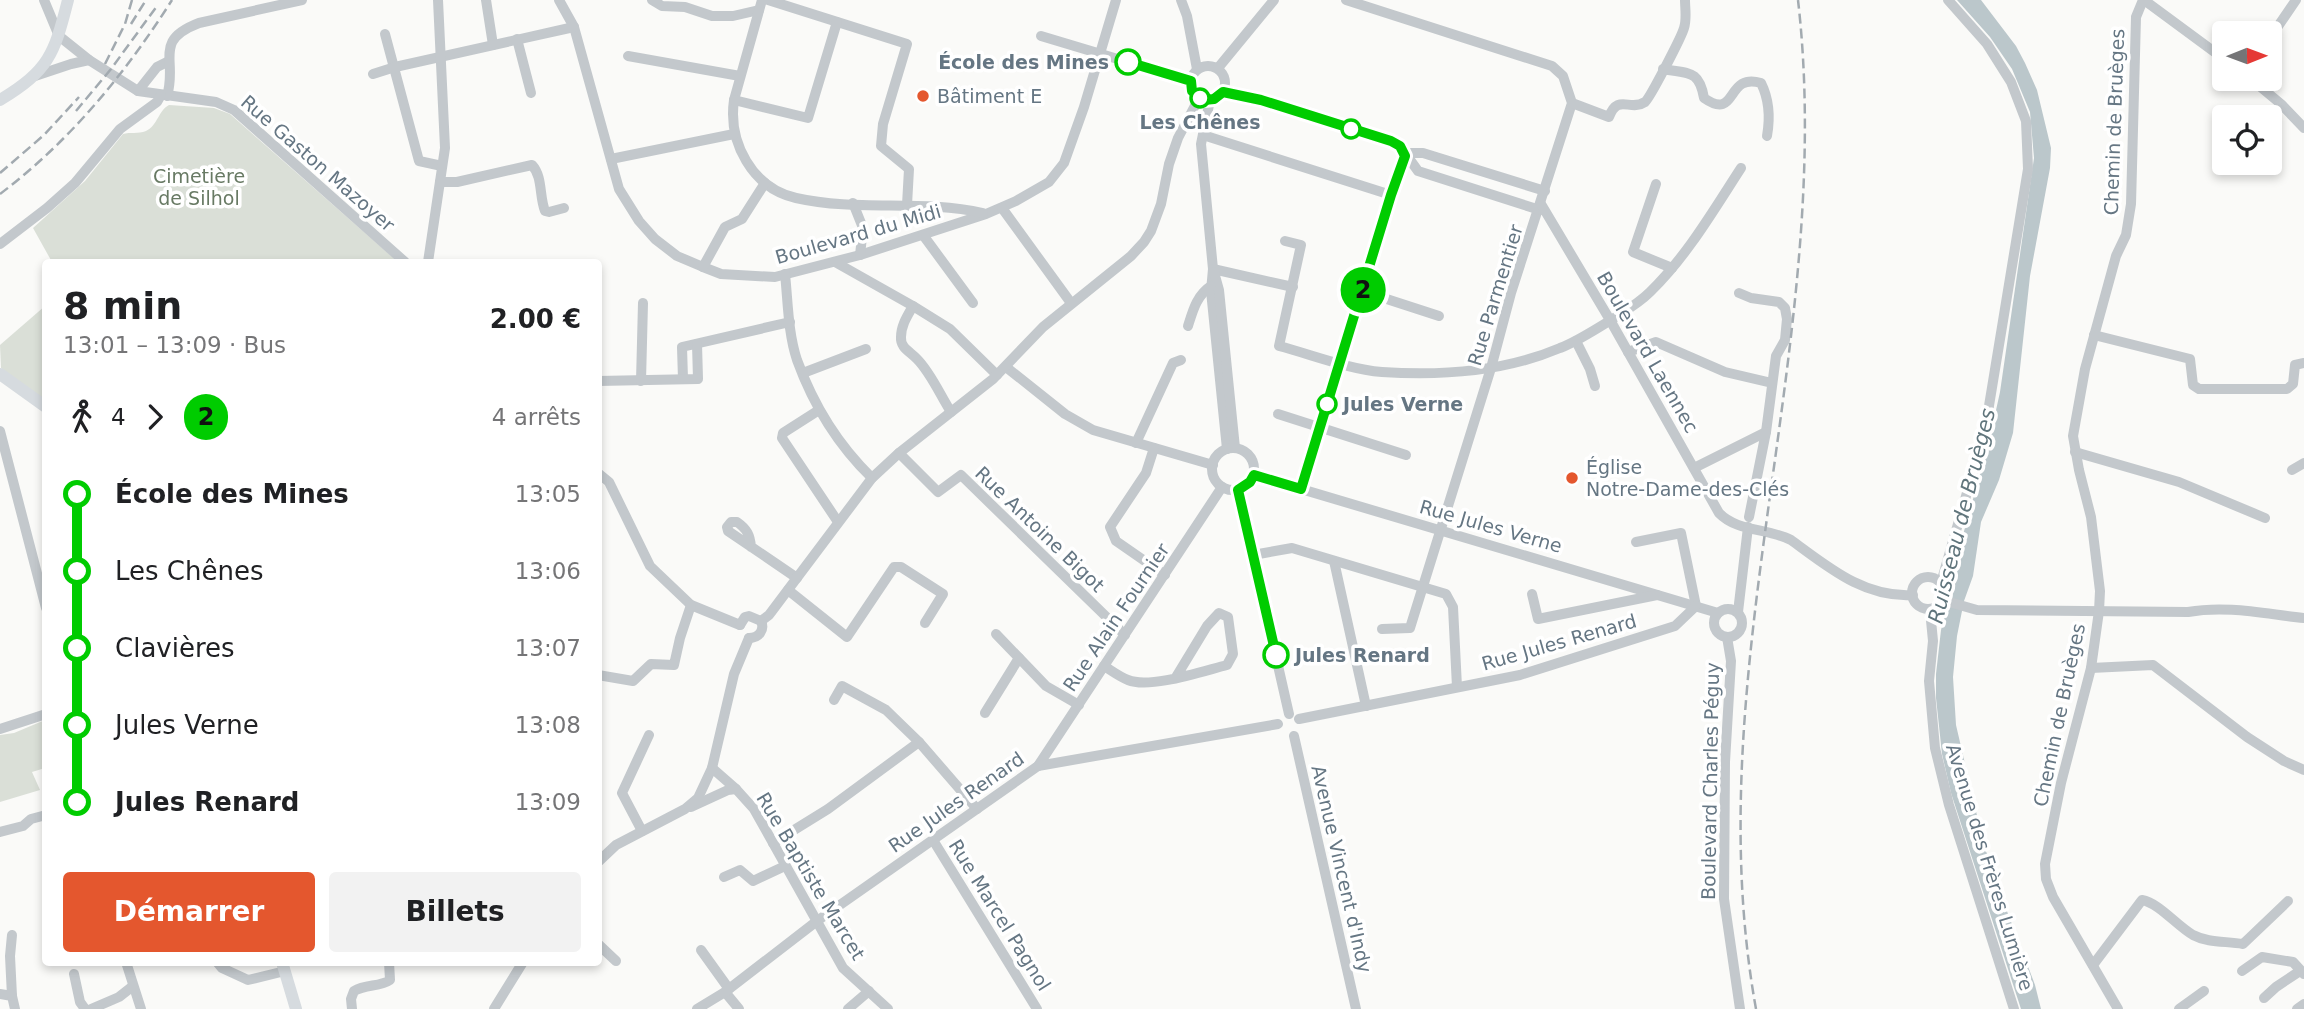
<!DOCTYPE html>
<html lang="fr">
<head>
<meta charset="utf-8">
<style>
	:root { --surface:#fff; --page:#f2f2f2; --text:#202124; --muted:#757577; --accent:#e4572e }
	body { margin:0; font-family:"DejaVu Sans",sans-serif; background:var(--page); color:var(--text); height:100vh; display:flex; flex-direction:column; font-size:26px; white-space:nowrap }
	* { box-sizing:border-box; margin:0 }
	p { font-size:23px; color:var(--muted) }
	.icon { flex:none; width:38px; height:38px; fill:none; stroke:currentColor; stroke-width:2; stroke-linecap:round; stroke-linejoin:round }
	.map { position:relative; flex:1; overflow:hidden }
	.sheet { position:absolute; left:42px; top:259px; width:560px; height:707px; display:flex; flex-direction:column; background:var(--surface); border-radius:7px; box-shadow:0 4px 10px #0003 }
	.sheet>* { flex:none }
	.badge { padding:0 14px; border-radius:23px; font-size:24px; line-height:46px }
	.needle { width:46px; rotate:89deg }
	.tools { position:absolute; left:2212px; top:21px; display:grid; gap:14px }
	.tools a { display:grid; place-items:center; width:70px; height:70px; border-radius:7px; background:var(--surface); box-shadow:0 4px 10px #0003; font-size:35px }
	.map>.badge { position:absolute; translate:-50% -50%; box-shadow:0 0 0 4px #fff }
	.legs { display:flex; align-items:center; gap:10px; height:77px; padding:0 21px; font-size:23px }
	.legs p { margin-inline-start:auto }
	.head { display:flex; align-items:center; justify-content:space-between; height:119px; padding:0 21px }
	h1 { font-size:38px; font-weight:600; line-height:52px }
	.primary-button { display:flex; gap:14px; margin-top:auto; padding:14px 21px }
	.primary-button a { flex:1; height:80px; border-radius:7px; background:var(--accent); color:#fff; font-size:28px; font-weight:600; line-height:80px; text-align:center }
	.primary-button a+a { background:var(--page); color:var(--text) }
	ul { padding:0 21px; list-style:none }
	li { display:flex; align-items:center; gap:24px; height:77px; font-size:26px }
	li i { display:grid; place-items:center; width:10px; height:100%; margin:0 9px; background:currentColor }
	li i::after { content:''; width:18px; height:18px; margin:-9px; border:5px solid; border-radius:50%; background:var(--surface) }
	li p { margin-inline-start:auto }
	li:first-child i { background:linear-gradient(#0000 50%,currentColor 0) }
	li:last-child i { background:linear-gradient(currentColor 50%,#0000 0) }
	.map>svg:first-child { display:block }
</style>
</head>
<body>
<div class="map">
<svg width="2304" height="1009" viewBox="0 0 2304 1009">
	<rect width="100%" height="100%" fill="#fafaf8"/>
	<!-- green -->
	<g fill="#dadfd7">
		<path d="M 169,105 L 214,108 L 230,114 L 398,262 L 52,262 L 33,228 L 85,181 L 123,134 C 130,132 138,134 146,131 C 158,125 158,111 169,105 Z"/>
		<polygon points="45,306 45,400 1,368 0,345"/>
		<polygon points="45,720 45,768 32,772 40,790 0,802 0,735 14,733"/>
	</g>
	<!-- water -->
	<polygon fill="#bbc7cb" points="1957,0 1981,0 2016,46 2025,63 2037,90 2051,148 2050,168 2030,276 2013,433 1999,480 1981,522 1973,576 1964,601 1957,636 1953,677 1956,725 1985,850 1991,860 1991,869 2035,985 2041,1009 2021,1009 1951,793 1942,754 1936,698 1936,674 1941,630 1951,592 1952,574 1989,442 2000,392 2034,158 2030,112 2012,69 1990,37"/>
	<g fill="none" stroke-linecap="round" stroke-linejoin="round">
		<!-- minor -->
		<g stroke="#c3c8cc" stroke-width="10">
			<polyline points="44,0 59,36 89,60 138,91 216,102 234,110 405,262"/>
			<polyline points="486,0 493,45"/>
			<polyline points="559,0 574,27 619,189 639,221 655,239 677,256 703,267 721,274 775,277 860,255 986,214 1016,201 1049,182 1064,163 1084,107 1116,0"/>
			<polyline points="652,0 662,6 685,7 712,16 733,16 759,10"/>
			<path d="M 762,0 L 734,100 C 728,142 752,188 796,198 C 858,212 922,199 983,213"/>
			<polyline points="768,0 907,44 883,124 881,146 909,169 907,205"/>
			<polyline points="1181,0 1187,16 1197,69"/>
			<polyline points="1346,0 1552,66 1563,76 1572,103 1511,293 1491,368 1410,628 1382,629"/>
			<polyline points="2144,0 2224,59"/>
			<polyline points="385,34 419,161 442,166"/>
			<polyline points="1041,36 1191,81"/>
			<polyline points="2270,38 2296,0"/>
			<polyline points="517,39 531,93"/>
			<polyline points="628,56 740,76"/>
			<circle cx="1208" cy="83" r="17"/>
			<polyline points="1218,68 1274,0"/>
			<path d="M 1663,69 C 1688,74 1699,69 1704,98 C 1738,122 1725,72 1761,83 C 1769,99 1770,119 1767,136"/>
			<polyline points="373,74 395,67 574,27"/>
			<polyline points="35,76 71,64 89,60"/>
			<polyline points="2251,79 2281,104 2304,128"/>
			<polyline points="138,91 157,67 169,61"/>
			<polyline points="1223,92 1261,100 1391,141 1400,146 1418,171 1540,210"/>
			<path d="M 167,96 C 178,60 152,41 199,23 L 302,0"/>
			<polyline points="734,100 808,118 837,22"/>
			<polyline points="1210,100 1201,144 1213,269 1211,291 1227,449"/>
			<path d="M 1572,103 L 1609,117 C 1618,93 1630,112 1645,102 C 1650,98 1682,36 1684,28 C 1687,19 1685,9 1685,0"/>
			<polyline points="1203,135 1391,195"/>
			<polyline points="1405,156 1411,153 1423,153 1545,191"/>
			<polyline points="611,159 734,134"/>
			<path d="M 440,182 L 457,182 L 532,165 C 543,177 539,196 545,211 L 549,212 L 564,208"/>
			<polyline points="1656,184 1633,252 1672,268"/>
			<polyline points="853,203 863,228 860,255"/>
			<path d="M 1541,204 L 1610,320 L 1719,513 C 1737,532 1768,528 1791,540 C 1828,567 1864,598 1913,595"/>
			<polyline points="1002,208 1071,303"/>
			<polyline points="923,235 973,303"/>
			<path d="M 1285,241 L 1301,245 L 1279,346 C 1313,355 1348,369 1382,372 C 1441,376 1506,371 1560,348 C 1578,341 1594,330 1611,320 C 1625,311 1638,304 1650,292 C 1687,256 1713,211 1741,168"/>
			<polyline points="0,244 47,208 75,183 120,129 157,102 161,95"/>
			<polyline points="428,262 445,148 438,0"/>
			<polyline points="835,262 913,306 950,329 997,375"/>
			<polyline points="703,267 725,227 742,219 765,183"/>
			<polyline points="1213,269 1293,287"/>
			<polyline points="1214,272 1219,290 1235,448"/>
			<path d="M 785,274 C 788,302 788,333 797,360 C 813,404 839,446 872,478"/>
			<polyline points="1362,291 1439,316"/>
			<polyline points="1739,293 1751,298 1779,302 1785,308 1787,319 1785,340 1776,356 1766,432 1749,517"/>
			<path d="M 913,306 C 908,315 901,325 901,337 C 900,348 911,352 917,359 C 931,373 940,395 951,412"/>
			<path d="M 1188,326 C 1193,310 1197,295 1211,286"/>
			<polyline points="2094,335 2190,359 2193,385 2199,389 2287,389 2293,384 2295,365 2304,363"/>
			<polyline points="1576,341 1590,369 1595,386"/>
			<polyline points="1628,352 1656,342 1725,372 1772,383"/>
			<polyline points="1006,367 1065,414 1093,430 1213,465"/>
			<polyline points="803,373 866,349"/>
			<polyline points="683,379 682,347 790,322"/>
			<polyline points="598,381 698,379 697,344"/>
			<polyline points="641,381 643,303"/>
			<polyline points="819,410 783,433 782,438 838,522"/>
			<polyline points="1278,414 1406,455"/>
			<polyline points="0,431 46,608"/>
			<polyline points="1136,443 1173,363 1181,360"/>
			<polyline points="1154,448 1146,473 1110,527 1116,541 1165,575"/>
			<circle cx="1233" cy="469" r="21"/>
			<polyline points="2075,452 2179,482 2265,518"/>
			<polyline points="899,453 938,492 961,475 1125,635"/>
			<polyline points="1694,468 1766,432"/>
			<polyline points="2292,470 2304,463"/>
			<polyline points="598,473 609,482 650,566 691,605 740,625"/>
			<polyline points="1254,475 1718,613"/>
			<polyline points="1301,489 1391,195 1405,156"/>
			<polyline points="1238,490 1289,714"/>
			<polyline points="1636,542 1681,533 1696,606"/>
			<path d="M 751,547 C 750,535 747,529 737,522 L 731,522 L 727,527 L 728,531 L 797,578"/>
			<polyline points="1253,555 1292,548 1446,594 1453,607 1457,687"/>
			<polyline points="1334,561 1366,706"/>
			<circle cx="1928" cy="593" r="16"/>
			<polyline points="1941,583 1985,430 2028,169 2026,121 2011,82 1987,44 1948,0"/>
			<polyline points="788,590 847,637 894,567 901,567 943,594 925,623"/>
			<polyline points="1532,594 1538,619 1657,595"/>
			<path d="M 1942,600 L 1977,610 L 2188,612 C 2227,605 2265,614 2304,618"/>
			<circle cx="1728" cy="623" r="14"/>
			<polyline points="1930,610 1933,641 1929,681 1935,748 1949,805 2014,1009"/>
			<polyline points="1738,612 1748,527"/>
			<polyline points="761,621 769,615 872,478 899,453 993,379 1043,327 1131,256 1144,242 1151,231 1161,204 1169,164 1178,138 1199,98"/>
			<polyline points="740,625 745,617 749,616 761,621"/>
			<polyline points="996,634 1046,686 1079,705"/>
			<polyline points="1727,637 1731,661 1725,762 1724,899 1740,1009"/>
			<path d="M 749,638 C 759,638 765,630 761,621"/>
			<path d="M 1104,666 C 1112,671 1120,677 1128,680 C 1150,689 1203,671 1227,665 L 1233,654 L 1228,617 L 1219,613 L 1207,626 L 1176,677"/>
			<polyline points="2091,668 2153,665 2247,737 2284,761 2304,770"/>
			<polyline points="598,675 633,681 651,664 674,665 680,638 691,605"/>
			<polyline points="834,700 842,686 886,710 919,742 977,809"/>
			<polyline points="985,713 1019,658"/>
			<polyline points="1299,719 1520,675 1675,626 1696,606"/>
			<polyline points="0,729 46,714"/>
			<polyline points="1294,736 1356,1009"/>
			<polyline points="1038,766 1222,487"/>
			<polyline points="712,768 736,789 754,809 843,968 888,1009"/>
			<polyline points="691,807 728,790 736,789"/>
			<polyline points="642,831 622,793 649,735"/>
			<polyline points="0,832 23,826 31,819 46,815"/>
			<polyline points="933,840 1037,1009"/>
			<polyline points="773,843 828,809 919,742"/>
			<polyline points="598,862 616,845 685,809 698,798 712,768 734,674 749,638"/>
			<polyline points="724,877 740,870 753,881 785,866"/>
			<polyline points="598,944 616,961"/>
			<polyline points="701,950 729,989"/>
			<polyline points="126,962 141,1009"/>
			<polyline points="217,962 222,968 248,980 285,971"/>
			<path d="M 2093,965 L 2142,900 C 2159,903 2177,926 2193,935 C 2208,943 2226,941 2243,944 L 2288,901"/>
			<polyline points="2242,971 2262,957 2293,962 2304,974"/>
			<polyline points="74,974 80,1002 85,1009"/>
			<polyline points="725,992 739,1009"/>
			<polyline points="0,994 12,996 15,1009"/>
			<polyline points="12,996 10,956 12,935"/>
			<polyline points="2264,998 2276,987 2300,971"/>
			<polyline points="91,1009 119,997 133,986"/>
			<path d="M 352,1009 L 351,999 L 354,991 C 366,984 380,987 390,980 L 389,962"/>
			<polyline points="494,1009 523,962"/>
			<polyline points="697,1009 725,992 817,921 1038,766 1278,724"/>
			<polyline points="848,1009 869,991"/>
			<polyline points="2118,1009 2053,897 2046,879 2045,864 2061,783 2091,668 2099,611 2100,591 2091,517 2079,470 2073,436 2085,369 2116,256 2126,235 2131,204 2136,17 2143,0"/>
			<polyline points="2179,1009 2204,991"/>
			<polyline points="2297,1009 2304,1004"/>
		</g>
		<!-- major -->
		<g stroke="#d6dbdf" stroke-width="12">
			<path d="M 0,100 C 49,70 54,55 68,0"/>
			<polyline points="0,374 46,407"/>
			<polyline points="282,962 296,1009"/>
		</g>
		<!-- rail -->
		<g stroke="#a2aab0" stroke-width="2.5" stroke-dasharray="10 5" stroke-linecap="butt">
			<polyline points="131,24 146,0"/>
			<polyline points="105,64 125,24 132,0"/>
			<polyline points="76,111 111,69 157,6"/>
			<polyline points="0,173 44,135 79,97"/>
			<path d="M 0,194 C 70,141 125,74 172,0"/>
			<path d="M 1756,1009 C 1695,672 1837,338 1798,0"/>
		</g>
	</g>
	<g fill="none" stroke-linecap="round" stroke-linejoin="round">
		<!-- line-1 casing -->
		<g stroke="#fff" stroke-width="16">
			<polyline id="line-1" points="1128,62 1191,81 1192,91 1204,100 1214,99 1223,92 1261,100 1391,141 1400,146 1405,156 1391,195 1301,489 1254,475 1250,482 1238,490 1276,655"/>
		</g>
		<!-- line-1 -->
		<use href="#line-1" stroke="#0c0" stroke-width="10"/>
	</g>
	<!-- markers -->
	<g fill="#fff" stroke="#0c0" stroke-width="3.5">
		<circle cx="1128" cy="62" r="12"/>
		<circle cx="1200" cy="98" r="9"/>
		<circle cx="1351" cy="129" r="9"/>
		<circle cx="1327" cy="404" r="9"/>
		<circle cx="1276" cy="655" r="12"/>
	</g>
	<g fill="#e4572e" stroke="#fff" stroke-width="2.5">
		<circle cx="923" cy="96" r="7"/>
		<circle cx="1572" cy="478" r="7"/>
	</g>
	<g text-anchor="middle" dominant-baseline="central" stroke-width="7" stroke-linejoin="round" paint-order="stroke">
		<!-- stop labels -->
		<g font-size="19" font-weight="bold" fill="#657683" stroke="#fff" text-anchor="start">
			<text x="1109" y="62" text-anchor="end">École des Mines</text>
			<text x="1200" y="122" text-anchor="middle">Les Chênes</text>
			<text x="1343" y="404">Jules Verne</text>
			<text x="1295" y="655">Jules Renard</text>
		</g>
		<!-- poi labels -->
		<g font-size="19" fill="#657683" stroke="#fff" text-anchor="start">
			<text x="937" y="96">Bâtiment E</text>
			<text x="1586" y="467">Église<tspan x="1586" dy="22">Notre-Dame-des-Clés</tspan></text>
		</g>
		<!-- street labels -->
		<g font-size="19" fill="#657683" stroke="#fff">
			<text transform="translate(2114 122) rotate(-88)">Chemin de Bruèges</text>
			<text transform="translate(318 163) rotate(41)">Rue Gaston Mazoyer</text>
			<text transform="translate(858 234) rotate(-16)">Boulevard du Midi</text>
			<text transform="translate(1495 295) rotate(-73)">Rue Parmentier</text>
			<text transform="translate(1648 352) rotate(60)">Boulevard Laennec</text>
			<text transform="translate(1491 526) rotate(16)">Rue Jules Verne</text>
			<text transform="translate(1040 529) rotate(44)">Rue Antoine Bigot</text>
			<text transform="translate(1116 617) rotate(-56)">Rue Alain Fournier</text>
			<text transform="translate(1559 642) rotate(-16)">Rue Jules Renard</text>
			<text transform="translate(2059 715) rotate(-78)">Chemin de Bruèges</text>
			<text transform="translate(1710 781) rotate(-89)">Boulevard Charles Péguy</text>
			<text transform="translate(956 802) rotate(-35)">Rue Jules Renard</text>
			<text transform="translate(1990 867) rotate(73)">Avenue des Frères Lumière</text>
			<text transform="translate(1342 869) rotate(77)">Avenue Vincent d'Indy</text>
			<text transform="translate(811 876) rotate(59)">Rue Baptiste Marcet</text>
			<text transform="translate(1000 915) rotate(58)">Rue Marcel Pagnol</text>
		</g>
		<!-- park labels -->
		<g font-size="19" fill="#687a64" stroke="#fff">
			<text x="199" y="176">Cimetière<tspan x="199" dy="22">de Silhol</tspan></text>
		</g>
		<!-- water labels -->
		<g font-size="21" font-style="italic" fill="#60757c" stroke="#fff">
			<text transform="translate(1962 516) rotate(-76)">Ruisseau de Bruèges</text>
		</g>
	</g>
</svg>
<div class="tools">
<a><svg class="needle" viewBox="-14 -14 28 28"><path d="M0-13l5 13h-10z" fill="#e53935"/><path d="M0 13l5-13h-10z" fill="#757577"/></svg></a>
<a><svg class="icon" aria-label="locate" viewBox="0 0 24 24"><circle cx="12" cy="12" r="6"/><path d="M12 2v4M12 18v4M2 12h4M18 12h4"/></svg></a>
</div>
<b class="badge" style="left:1363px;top:290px;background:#0c0;color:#111">2</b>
<section class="sheet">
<div class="head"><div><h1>8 min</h1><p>13:01 – 13:09 · Bus</p></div><b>2.00 €</b></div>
<div class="legs"><svg class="icon" aria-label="walk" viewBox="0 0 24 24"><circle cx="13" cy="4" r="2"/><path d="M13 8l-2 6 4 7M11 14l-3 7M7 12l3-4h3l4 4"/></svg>4<svg class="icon" aria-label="forward" viewBox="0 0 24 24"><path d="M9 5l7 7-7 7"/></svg><b class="badge" style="background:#0c0;color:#111">2</b><p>4 arrêts</p></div>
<ul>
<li><i style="color:#0c0"></i><b>École des Mines</b><p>13:05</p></li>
<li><i style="color:#0c0"></i><span>Les Chênes</span><p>13:06</p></li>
<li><i style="color:#0c0"></i><span>Clavières</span><p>13:07</p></li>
<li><i style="color:#0c0"></i><span>Jules Verne</span><p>13:08</p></li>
<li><i style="color:#0c0"></i><b>Jules Renard</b><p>13:09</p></li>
</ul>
<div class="primary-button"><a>Démarrer</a><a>Billets</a></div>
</section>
</div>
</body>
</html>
